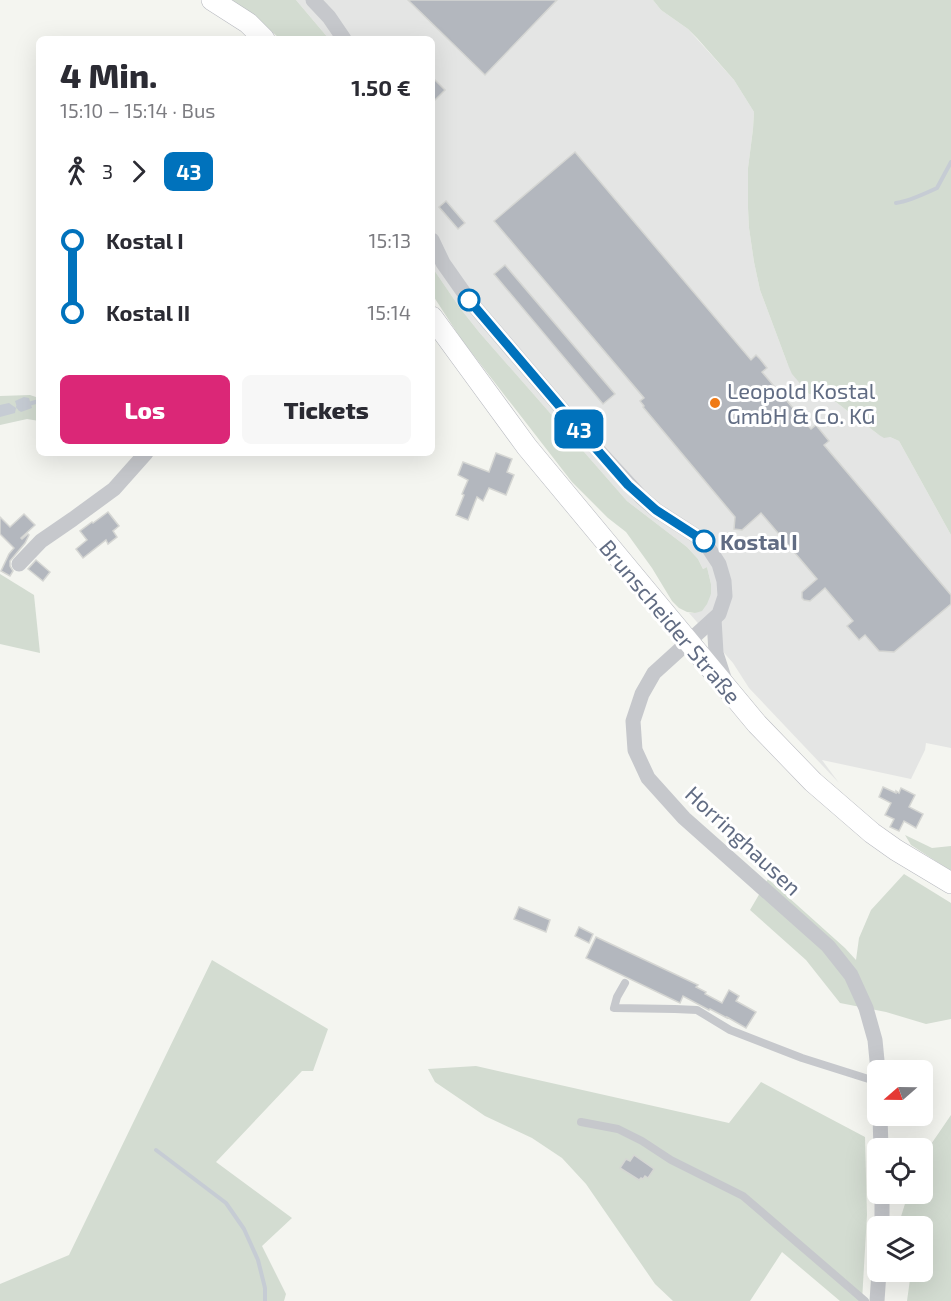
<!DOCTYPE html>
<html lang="de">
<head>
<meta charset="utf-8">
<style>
	:root { --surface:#fff; --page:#f7f7f7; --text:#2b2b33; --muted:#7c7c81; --accent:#db2777 }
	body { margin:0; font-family:"Exo 2",sans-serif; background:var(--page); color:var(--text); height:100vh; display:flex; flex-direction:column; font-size:22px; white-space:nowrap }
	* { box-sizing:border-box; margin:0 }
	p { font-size:20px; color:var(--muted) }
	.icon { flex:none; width:33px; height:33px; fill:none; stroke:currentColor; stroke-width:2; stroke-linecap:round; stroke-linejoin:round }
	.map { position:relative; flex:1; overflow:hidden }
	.sheet { position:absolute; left:36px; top:36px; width:399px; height:420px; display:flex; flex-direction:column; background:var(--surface); border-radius:9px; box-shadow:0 6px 24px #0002 }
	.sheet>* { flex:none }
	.badge { padding:0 12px; border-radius:9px; font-size:21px; line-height:39px }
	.needle { width:39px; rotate:250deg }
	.buttons { position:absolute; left:867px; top:1060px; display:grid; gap:12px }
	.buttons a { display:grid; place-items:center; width:66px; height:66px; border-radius:9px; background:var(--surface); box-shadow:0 6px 24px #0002; font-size:30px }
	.map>.badge { position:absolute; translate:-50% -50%; box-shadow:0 0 0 3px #fff }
	.legs { display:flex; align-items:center; gap:9px; height:66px; padding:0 24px; font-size:20px }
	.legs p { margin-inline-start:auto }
	.overview { display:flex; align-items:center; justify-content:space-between; height:102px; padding:0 24px }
	h1 { font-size:33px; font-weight:800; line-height:45px }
	.button { display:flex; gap:12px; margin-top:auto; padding:12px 24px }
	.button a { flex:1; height:69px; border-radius:9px; background:var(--accent); color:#fff; font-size:24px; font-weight:800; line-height:69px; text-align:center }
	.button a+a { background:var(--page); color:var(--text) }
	ul { padding:0 24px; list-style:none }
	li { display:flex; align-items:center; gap:21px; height:72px; font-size:22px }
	li i { display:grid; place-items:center; width:9px; height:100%; margin:0 8px; background:currentColor }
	li i::after { content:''; width:15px; height:15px; margin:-8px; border:4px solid; border-radius:50%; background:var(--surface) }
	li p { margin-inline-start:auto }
	li:first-child i { background:linear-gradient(#0000 50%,currentColor 0) }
	li:last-child i { background:linear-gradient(currentColor 50%,#0000 0) }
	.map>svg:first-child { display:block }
</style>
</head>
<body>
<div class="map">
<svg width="951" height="1301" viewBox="0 0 951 1301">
	<rect width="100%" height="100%" fill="#f4f5f0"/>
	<!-- built -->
	<polygon fill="#e4e5e4" points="296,0 653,0 661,10 688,29 734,80 754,112 753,129 748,168 748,208 749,228 754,262 760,290 788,365 809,394 828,396 879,435 890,437 899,441 951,535 951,748 926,743 925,750 911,779 822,760 839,783 749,688 733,663 689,613 695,613 711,594 711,584 707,567 703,569 698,559 687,547 627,501 479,332 460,308 432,267 432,39 329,39"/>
	<!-- green -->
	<g fill="#d3dcd1">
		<polygon points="231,0 296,0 329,39 280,39 254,15"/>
		<polygon points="653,0 951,0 951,535 899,441 890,437 884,438 879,435 828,396 809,394 792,374 788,365 760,290 754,262 749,228 748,208 748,168 753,129 754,112 734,80 697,38 688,29 661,10"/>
		<polygon points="432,267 460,308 479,332 627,501 687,547 698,559 703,569 707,567 711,584 711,594 707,604 702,611 695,613 687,612 679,608 672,601 652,568 626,532 608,518 572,482 461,339 432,294"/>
		<polygon points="30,395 39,398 39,421 27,419 0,425 0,396"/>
		<polygon points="0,574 34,595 40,653 0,644"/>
		<polygon points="905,835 932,848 951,846 951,871 911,845"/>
		<polygon points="904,874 951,903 951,1019 926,1024 886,1012 840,1003 806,960 750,910 768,879 845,948 856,960 859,938 871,910"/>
		<polygon points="212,960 328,1029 313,1071 302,1071 216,1162 292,1218 262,1246 286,1294 284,1301 0,1301 0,1284 69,1255"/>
		<polygon points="476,1066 729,1123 761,1082 865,1137 867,1215 862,1301 840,1301 782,1252 750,1301 673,1301 655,1284 586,1184 562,1158 532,1138 485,1116 435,1082 428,1069"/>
		<polygon points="951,1115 951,1301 907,1301 911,1272 922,1272 922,1227 900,1227 899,1223 908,1194 922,1194 923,1156"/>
	</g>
	<!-- water -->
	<g fill="#c6ccd4">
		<polygon points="24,397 29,398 32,408 21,412 18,410 15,401"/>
		<polygon points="9,403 16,408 15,413 0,417 0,405"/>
	</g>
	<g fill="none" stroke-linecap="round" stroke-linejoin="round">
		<!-- stream -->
		<g stroke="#c6ccd4" stroke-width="4">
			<path d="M 896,203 C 910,201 924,194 937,188 L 951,162"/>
			<polyline points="18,407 39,401"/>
			<polyline points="156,1150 226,1203 244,1229 258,1260 265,1288 265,1301"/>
		</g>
	</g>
	<!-- building -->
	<g fill="#b3b7be" stroke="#d5d6d3" stroke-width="1.5">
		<polygon points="408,0 557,0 485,75"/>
		<polygon points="432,77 445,90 432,103"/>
		<polygon points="575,152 751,360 756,355 760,359 767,368 762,372 811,429 816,425 829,441 824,445 951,595 951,604 894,652 879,651 865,635 859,640 847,626 853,621 825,588 810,601 804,600 802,598 802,592 817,579 761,513 742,530 734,529 735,517 643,407 644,406 640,401 644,398 494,221"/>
		<polygon points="446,201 465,223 458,229 439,207"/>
		<polygon points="505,265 615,394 603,404 494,274"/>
		<polygon points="496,453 512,459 507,472 514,475 506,495 489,488 483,501 477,497 468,520 456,515 464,495 462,494 468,480 458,475 463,462 489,472"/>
		<polygon points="108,512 119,526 113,531 117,537 108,544 106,540 83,558 76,549 87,540 80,531 92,522 93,523"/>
		<polygon points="24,514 35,525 21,538 22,539 28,534 29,535 25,543 10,561 10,566 13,571 10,576 1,571 9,554 14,548 0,534 0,517 10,527"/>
		<polygon points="36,560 50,572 43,581 28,569"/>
		<polygon points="883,787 896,793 896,791 899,793 901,788 915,795 909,807 923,814 916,828 904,821 899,831 890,827 894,819 885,815 891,803 879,797"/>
		<polygon points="519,907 550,920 546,932 514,919"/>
		<polygon points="579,927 593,934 589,943 575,936"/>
		<polygon points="596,937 698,985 696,987 706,992 705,994 722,1003 729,990 739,996 736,1001 756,1012 746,1028 727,1017 727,1018 710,1009 709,1010 683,996 680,1003 586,958"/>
		<polygon points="634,1155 654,1169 648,1178 645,1176 643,1179 641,1178 639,1180 620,1168 626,1159 630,1161"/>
	</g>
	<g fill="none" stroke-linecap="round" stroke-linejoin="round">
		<!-- secondary casing -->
		<g stroke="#b8bac0" stroke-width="22">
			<g id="secondary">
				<polyline points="212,0 248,23 264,39"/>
				<polyline points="432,317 527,447 757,724 813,782 872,833 896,850 951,883"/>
			</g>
		</g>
		<!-- lane -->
		<g stroke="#c6c8cc" stroke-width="8">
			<polyline points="625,983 617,997 614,1008 675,1009 697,1010 730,1030 802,1058 878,1082"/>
			<polyline points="581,1122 618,1129 642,1141 671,1160 743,1196 865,1301"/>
		</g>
		<!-- street -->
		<g stroke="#c6c8cc" stroke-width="15">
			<polyline points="313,0 329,17 344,39"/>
			<polyline points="432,240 443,263 469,300 585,436 641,497 656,510 704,541 719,564 724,581 725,596 719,614 654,673 642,694 633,721 635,750 648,778 684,818 828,946 851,975 866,1008 875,1040 878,1071"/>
			<polyline points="19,564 41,541 73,519 114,489 146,453"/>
			<polyline points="714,619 716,653 725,681"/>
			<polyline points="880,1116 881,1149"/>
			<polyline points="882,1194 882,1227"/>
			<polyline points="877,1301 879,1272"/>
		</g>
		<!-- secondary -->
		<use href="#secondary" stroke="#fff" stroke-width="21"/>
	</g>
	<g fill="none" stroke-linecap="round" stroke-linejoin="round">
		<!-- line-1 casing -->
		<g stroke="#fff" stroke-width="14">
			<polyline id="line-1" points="469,300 585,436 628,485 656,510 704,541"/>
		</g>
		<!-- line-1 -->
		<use href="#line-1" stroke="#0072bc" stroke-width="9"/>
	</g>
	<!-- markers -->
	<g fill="#fff" stroke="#0072bc" stroke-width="3">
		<circle cx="469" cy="300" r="10"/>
		<circle cx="704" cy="541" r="10"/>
	</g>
	<circle fill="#ef7a16" stroke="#fff" stroke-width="2" cx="715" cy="403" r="6"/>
	<g text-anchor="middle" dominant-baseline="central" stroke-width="6" stroke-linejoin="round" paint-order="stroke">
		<!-- poi labels -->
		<g font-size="22" fill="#616c83" stroke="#fff" text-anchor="start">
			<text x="727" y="390">Leopold Kostal<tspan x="727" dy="25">GmbH &amp; Co. KG</tspan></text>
		</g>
		<!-- stop labels -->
		<g font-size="22" font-weight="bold" fill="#616c83" stroke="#fff" text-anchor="start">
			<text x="720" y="541">Kostal I</text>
		</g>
		<!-- street labels -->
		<g font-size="22" fill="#616c83" stroke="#fff">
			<text transform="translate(671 621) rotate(50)">Brunscheider Straße</text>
			<text transform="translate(744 840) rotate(43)">Horringhausen</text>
		</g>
	</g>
</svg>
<div class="buttons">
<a><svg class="needle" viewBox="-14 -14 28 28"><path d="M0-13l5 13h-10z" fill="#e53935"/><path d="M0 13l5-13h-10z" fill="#7c7c81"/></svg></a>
<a><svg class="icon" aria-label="locate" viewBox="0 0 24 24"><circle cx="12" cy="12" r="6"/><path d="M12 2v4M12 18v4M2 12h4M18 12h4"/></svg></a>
<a><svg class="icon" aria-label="layers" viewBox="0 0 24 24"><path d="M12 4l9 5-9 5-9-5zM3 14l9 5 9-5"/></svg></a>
</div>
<b class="badge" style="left:579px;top:429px;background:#0072bc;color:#fff">43</b>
<section class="sheet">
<div class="overview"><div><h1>4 Min.</h1><p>15:10 – 15:14 · Bus</p></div><b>1.50 €</b></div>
<div class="legs"><svg class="icon" aria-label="walk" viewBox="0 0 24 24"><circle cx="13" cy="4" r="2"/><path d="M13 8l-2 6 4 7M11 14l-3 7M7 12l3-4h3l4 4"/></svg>3<svg class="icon" aria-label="forward" viewBox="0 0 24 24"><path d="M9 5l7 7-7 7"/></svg><b class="badge" style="background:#0072bc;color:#fff">43</b></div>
<ul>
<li><i style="color:#0072bc"></i><b>Kostal I</b><p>15:13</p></li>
<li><i style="color:#0072bc"></i><b>Kostal II</b><p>15:14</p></li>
</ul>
<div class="button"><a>Los</a><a>Tickets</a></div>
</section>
</div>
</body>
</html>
